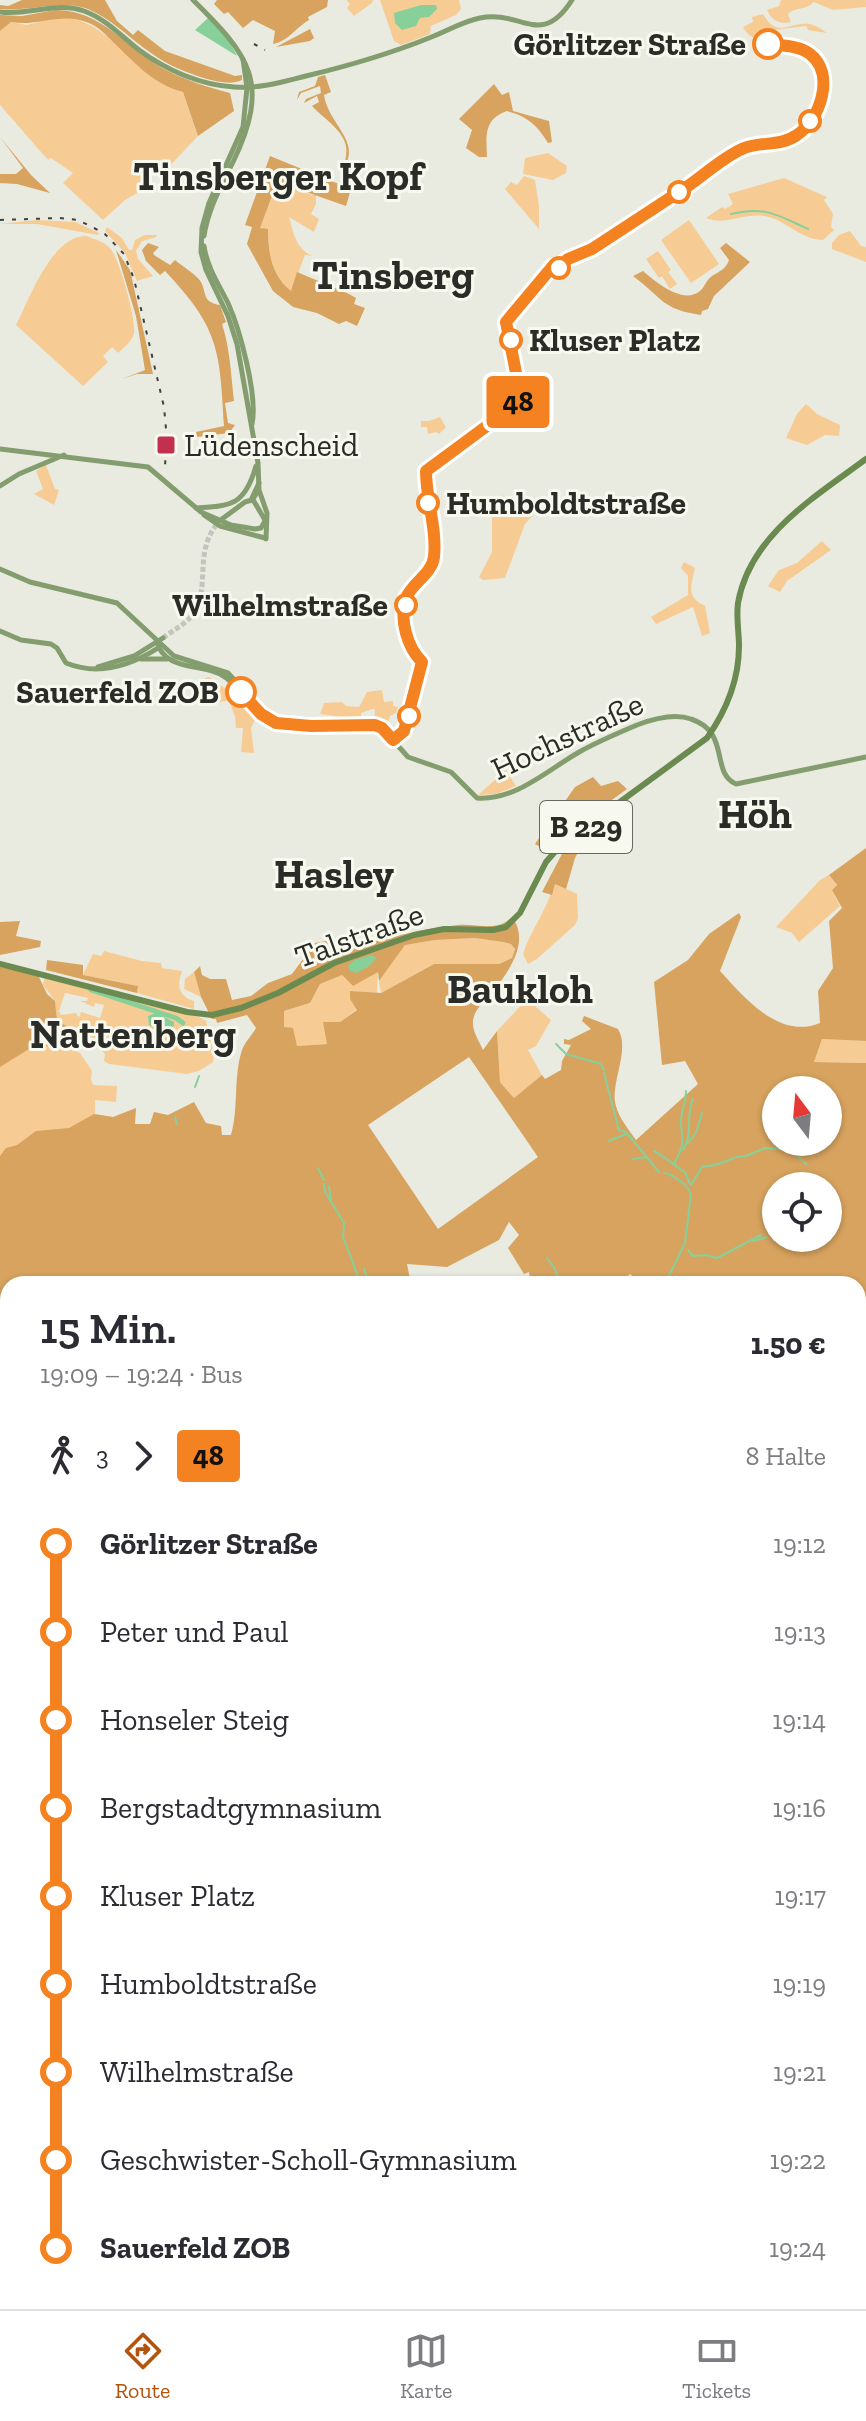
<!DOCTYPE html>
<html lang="de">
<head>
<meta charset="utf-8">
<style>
	:root { --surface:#fff; --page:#f7f7f7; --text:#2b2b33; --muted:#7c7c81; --line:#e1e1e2; --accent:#b45309 }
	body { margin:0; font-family:"Zilla Slab",serif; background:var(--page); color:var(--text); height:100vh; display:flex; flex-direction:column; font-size:30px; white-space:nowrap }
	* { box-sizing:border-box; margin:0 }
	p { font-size:26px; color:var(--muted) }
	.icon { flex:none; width:44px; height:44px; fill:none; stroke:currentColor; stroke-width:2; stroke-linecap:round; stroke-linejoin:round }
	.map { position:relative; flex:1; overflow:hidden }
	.panel { position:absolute; left:0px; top:1276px; width:866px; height:1034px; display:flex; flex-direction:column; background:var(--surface); border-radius:24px 24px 0 0; box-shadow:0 2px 6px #0004 }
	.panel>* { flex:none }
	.badge { padding:0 16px; border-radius:6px; font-size:28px; line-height:52px }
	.needle { width:52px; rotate:344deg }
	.tools { position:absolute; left:762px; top:1076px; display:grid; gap:16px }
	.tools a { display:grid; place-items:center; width:80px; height:80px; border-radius:50%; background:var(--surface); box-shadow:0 2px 6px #0004; font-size:40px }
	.map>.badge { position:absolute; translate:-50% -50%; box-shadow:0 0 0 4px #fff }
	.legs { display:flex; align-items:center; gap:12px; height:88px; padding:0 40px; font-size:26px }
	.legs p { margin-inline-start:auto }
	.summary { display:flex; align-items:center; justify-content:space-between; height:136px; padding:0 40px }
	h1 { font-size:44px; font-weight:600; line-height:60px }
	ul { padding:0 40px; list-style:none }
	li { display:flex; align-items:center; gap:28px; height:88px; font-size:30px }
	li i { display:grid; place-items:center; width:12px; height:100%; margin:0 10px; background:currentColor }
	li i::after { content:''; width:20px; height:20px; margin:-10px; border:6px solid; border-radius:50%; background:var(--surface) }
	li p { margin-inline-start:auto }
	li:first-child i { background:linear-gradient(#0000 50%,currentColor 0) }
	li:last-child i { background:linear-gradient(currentColor 50%,#0000 0) }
	.tabs { display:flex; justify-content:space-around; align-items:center; height:112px; border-top:2px solid var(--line); background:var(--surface); font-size:22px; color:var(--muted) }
	.tabs a { display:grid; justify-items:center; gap:4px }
	.tabs .selected { color:var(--accent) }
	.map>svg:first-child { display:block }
</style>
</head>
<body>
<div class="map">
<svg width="866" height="2309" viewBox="0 0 866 2309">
	<rect width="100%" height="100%" fill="#e9ebe1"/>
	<!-- green -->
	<g fill="#f7cc94" fill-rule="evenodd">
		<polygon points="346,0 373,0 372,3 354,16 347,8 350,4"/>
		<polygon points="380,0 459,0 461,9 456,15 431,26 430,34 401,45 394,41"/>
		<path d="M 781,0 L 866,0 L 866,7 L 833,10 L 814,2 C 807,10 795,7 788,14 L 791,22 C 780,25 771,20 767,10 L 779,6 Z"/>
		<path d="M 763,14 C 778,40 790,21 809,24 C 816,25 821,29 827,33 L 808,30 L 806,26 L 773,30 L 775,43 C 761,41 750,40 743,27 L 753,22 L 752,17 Z"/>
		<path d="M 57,17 C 112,16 132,80 183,92 L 198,136 L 160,176 L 152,171 L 138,184 L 137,193 L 125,200 L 103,220 L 63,183 L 73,173 L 51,158 L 48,160 L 0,105 L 0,31 L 10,22 L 27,25 Z"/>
		<polygon points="548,153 567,166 566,173 553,180 523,174 525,158"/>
		<polygon points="524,176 535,180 539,206 539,229 505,189 511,182 517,185"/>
		<path d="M 784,178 L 827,197 L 824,200 L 833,214 L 831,227 L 834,230 L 823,240 C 801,240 785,219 764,216 C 744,213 724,226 706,218 L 722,207 L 725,209 L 733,204 L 728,194 Z"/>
		<path d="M 292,187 L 312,195 L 316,194 L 316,204 L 311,214 L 319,219 L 314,232 L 289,217 C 294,235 296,248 312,256 L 305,255 L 291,292 C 272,275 268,254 268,230 L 260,228 L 272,193 Z"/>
		<polygon points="37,220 75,222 99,233 98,235 37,224 0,224"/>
		<polygon points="689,220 719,264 691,283 661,240"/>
		<polygon points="107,227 122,238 129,250 132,250 135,240 145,235 157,235 156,237 142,241 136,251 138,259 153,276 137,281 125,253 105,231"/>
		<polygon points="850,231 861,246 866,247 866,262 832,249 832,243 839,235"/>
		<path d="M 86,236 C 94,239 103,241 109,247 C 119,256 136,319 134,333 C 132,342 124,347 118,353 L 112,347 L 103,356 L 108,362 L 83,386 L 16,325 C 29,300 52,235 86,236 Z"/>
		<polygon points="658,251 671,270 668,272 677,284 670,289 662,276 659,278 646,259"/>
		<polygon points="501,380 515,381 516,397 513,405 496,393"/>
		<polygon points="806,404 817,414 840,425 839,436 825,435 807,445 786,438 797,414"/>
		<polygon points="440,417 446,427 439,434 436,432 428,434 427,427 421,427 421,421 429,421"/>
		<polygon points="46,465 55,489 59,490 54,505 34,494 43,489 36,471"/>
		<polygon points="502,495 507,500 537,511 525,524 505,578 483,580 479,577 492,552 492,518"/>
		<polygon points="822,541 831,550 787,581 780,592 768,586 779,570 797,563"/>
		<path d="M 684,562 L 695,568 C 691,586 686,597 705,606 L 710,633 L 702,636 L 693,607 L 656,624 L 651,617 L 688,595 L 688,576 L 681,568 Z"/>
		<polygon points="209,677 237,697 256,717 251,728 254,753 241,752 243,728 236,728 235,717 229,700 213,704 205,678"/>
		<polygon points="382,690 384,702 393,701 393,706 398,707 396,713 390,716 388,722 374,720 375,710 373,709 361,713 361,720 320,714 324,703 342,702 346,706 359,707 367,692"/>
		<polygon points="506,770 516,786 496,794 478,795"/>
		<polygon points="829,875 837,886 832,890 840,906 799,942 792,933 776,927 820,880"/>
		<path d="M 554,883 L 577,894 L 578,918 L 575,925 L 537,959 L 528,964 L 523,954 C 531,929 548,909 554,883 Z"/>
		<polygon points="475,938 503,942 511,944 515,949 512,958 499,964 434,964 381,993 379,981 404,945 435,940"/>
		<path d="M 104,951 L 142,961 L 161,963 L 162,968 L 182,971 C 177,986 178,996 194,1001 L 194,1009 L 137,993 L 138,986 L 83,975 L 93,954 L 101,956 Z"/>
		<polygon points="378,971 377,993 350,991 350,999 357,1009 340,1022 328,1044 297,1046 284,1027 284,1011 310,1003 320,984 342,975 353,986"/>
		<polygon points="194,972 201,997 184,989 185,979"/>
		<path d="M 45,976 L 199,1017 L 206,1021 L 214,1055 L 213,1062 L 199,1071 L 187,1074 L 109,1064 L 104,1061 L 105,1054 L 99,1047 L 95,1049 L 76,1031 L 56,1021 L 55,1001 L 43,985 ZM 65,993 L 88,998 L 87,1001 L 80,1001 L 94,1007 L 95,1003 L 104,1005 L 100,1018 L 81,1012 L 79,1018 L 76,1013 L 61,1015 L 59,1011 Z"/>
		<polygon points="527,999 551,1020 536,1046 528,1050 542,1075 514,1098 500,1082 497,1031"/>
		<polygon points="39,1032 80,1053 92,1071 91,1079 93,1085 117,1086 116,1102 95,1100 95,1114 113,1117 0,1156 0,1056"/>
		<polygon points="822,1039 866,1041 866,1063 814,1062"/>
		<polygon points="866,1467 866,1548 858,1545 858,1473"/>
		<polygon points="8,1637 8,1722 0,1725 0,1638"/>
		<polygon points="866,1639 866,1800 858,1811 858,1647"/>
		<polygon points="858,2200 861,2203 866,2201 866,2269 858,2268"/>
	</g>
	<!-- forest -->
	<g fill="#d7a35e" fill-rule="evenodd">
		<path d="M 22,0 L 105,0 L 117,21 L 133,35 L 138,30 L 165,51 L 235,76 L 242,75 L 242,80 C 232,85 218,82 207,79 C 187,73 167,65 151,53 C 129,38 110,17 85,8 C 58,0 28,12 0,9 L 0,5 L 8,6 Z"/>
		<path d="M 217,0 L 328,0 L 327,7 L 308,17 L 309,20 C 295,28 289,41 273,44 L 275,31 L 253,20 L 243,28 L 228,12 L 224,14 L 214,4 Z"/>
		<path d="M 55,10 C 100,9 127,48 164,69 C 185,80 207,87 230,93 L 234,111 L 198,136 L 183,92 C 154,85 134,62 113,42 C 106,35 99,27 89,23 C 61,11 38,27 11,22 L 0,31 L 0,15 L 22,16 Z"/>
		<polygon points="310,29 314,38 310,41 276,47"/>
		<path d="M 325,75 L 331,92 L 324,95 C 328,122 357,139 347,162 L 345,161 C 353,135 328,123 312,106 L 319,102 L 317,96 L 304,103 L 306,99 L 321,93 L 320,86 L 301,93 L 297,100 L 299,92 L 315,86 L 318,77 Z"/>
		<path d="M 494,84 L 502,95 L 509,92 L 513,111 L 549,121 L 552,142 L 548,143 C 537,125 528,117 507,111 C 484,119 486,135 487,157 L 479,157 L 466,148 L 472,130 L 459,119 Z"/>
		<polygon points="0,137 31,175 50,193 17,184 0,183 0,174 16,174 23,168"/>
		<path d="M 270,156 L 351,189 L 346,206 L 292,187 L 273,193 L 260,228 L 268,229 C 268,254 272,276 291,291 L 297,272 L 349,294 L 356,298 L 354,304 L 365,308 L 357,326 L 346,321 L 339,324 L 317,313 L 293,307 L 273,291 L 247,244 L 252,227 L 245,225 Z"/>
		<path d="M 148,243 L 159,247 L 153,253 L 154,255 L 170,265 L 175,260 C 182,266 197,275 201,282 C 207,294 202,302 220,305 L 226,322 L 222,324 C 230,348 231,375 234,401 L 225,403 L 228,423 L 235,425 L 229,433 L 196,437 L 196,432 L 224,426 C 220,350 219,328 165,271 L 160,275 L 146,261 L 142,250 Z"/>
		<path d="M 726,243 L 750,262 L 714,296 L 708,309 L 702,311 L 701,315 C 661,309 664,299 633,276 L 643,271 C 656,282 683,305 700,291 C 705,287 706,280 712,276 C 720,271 726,269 729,260 L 720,248 Z"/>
		<polygon points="116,250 130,270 153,374 137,374 122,379 145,370 136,316"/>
		<polygon points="593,777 601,786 618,781 627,789 562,836 547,851 535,844 575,787"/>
		<polygon points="588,834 575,858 566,889 555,884 552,895 542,892 563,852"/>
		<path d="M 866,848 L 866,1041 L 822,1039 L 814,1062 L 866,1063 L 866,1379 L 858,1377 L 858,1284 L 635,1284 L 631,1274 L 612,1284 L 531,1284 L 529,1272 L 524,1274 L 508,1248 L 519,1235 L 509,1222 L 499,1240 L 447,1267 L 407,1264 L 411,1284 L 8,1284 L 8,1341 L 0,1336 L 0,1156 L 6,1148 L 17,1145 L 36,1131 L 69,1128 L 94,1114 L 113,1117 L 136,1108 L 135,1124 L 150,1124 L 154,1112 L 168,1115 L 194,1102 L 206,1123 L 221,1126 L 222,1135 L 231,1135 C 239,1108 233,1078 242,1050 C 245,1042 252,1035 256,1028 L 247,1015 L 217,1023 L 216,1019 L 212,1019 L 201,997 L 194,972 L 200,966 L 202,975 L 210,979 L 226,979 L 232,1000 L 251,996 L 268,983 L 292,974 L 315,943 L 326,941 L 334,949 C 376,943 415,929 458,925 C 477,923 496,933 512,917 C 530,941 510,970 494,990 C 487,1000 474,1008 473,1021 C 472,1031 479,1041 483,1050 L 497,1031 L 500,1082 L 514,1098 L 542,1075 L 545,1079 L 561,1070 L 562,1061 L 571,1045 L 564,1044 L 564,1039 L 569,1040 L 591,1029 L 582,1021 L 584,1016 L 618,1029 C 631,1050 609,1085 616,1106 C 619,1118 629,1130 636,1140 L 698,1084 L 685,1061 L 662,1065 L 654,982 L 688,960 L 709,934 L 739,913 L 741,917 L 720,971 C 744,997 779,1040 820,1023 L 818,991 L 833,968 L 829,921 L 842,908 L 832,890 L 837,885 L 829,875 ZM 475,938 L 503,942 L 511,944 L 515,949 L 512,958 L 499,964 L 434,964 L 381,993 L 350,991 L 350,999 L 357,1010 L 340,1022 L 323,1022 L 327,1044 L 297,1046 L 293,1028 L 284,1027 L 284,1011 L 310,1003 L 320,984 L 342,975 L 353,986 L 378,972 L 379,981 L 405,945 L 435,940 ZM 469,1057 L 538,1157 L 438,1229 L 368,1125 ZM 776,1090 L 828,1090 L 828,1142 L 776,1142 ZM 776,1186 L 828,1186 L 828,1238 L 776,1238 Z"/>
		<polygon points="20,921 16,936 41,941 40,947 0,955 0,922"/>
		<polygon points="47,960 83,965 83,975 138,986 137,993 46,970"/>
		<polygon points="0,967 38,975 47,994 55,1001 57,1021 76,1031 95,1049 89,1051 71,1040 64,1047 43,1046 43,1038 37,1031 34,1035 37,1044 0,1067"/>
		<polygon points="858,1406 866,1408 866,1467 858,1473"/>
		<polygon points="0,1424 8,1432 8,1637 0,1638"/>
		<polygon points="858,1545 866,1548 866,1737 858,1743"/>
		<polygon points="8,1722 8,1946 0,1946 0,1725"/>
		<polygon points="866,1790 866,1890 858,1884 858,1801"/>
		<polygon points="859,1903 866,1919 866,2201 861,2204 858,2200"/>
		<polygon points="8,2007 8,2175 0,2138 0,2013"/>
		<polygon points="858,2268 866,2269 866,2309 16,2309 17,2302 858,2302"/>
	</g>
	<!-- water -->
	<g fill="#87d09a">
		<polygon points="421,5 436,5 437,9 429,17 420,18 416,26 402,30 395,23 394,13"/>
		<polygon points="208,18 228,39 237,56 195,30"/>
		<polygon points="371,955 377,958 368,967 356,973 350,971 348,966 355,960"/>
		<polygon points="156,1013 174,1022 174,1026 166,1035 149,1025 148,1016"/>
	</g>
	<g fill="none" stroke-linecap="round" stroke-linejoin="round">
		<!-- stream -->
		<g stroke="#87d09a" stroke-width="2">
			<path d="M 731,214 C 767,206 777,215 808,229"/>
			<polyline points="182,1036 183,1040"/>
			<polyline points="556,1044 566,1054 601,1064 604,1070"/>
			<polyline points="604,1073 619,1130 626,1132 659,1172"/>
			<polyline points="195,1087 199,1076"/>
			<polyline points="175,1117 177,1124"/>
			<polyline points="609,1141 626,1134"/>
			<polyline points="688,1143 696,1133 702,1113"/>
			<polyline points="786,1145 802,1160"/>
			<path d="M 683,1150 C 694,1134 685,1116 693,1099"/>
			<path d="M 654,1151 C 667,1158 673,1165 685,1172 L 690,1184"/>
			<polyline points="736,1157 746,1156 765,1148 780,1149 793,1142"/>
			<polyline points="633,1159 647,1157"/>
			<polyline points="804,1162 806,1164"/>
			<path d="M 676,1167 L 675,1162 C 684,1145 683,1143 681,1125 C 680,1114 686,1102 686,1091"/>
			<polyline points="318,1168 324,1180"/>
			<path d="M 664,1173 C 672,1174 688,1185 691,1194 L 685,1243 L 667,1280"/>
			<polyline points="324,1184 325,1192 344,1223 343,1237 361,1284"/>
			<path d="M 691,1185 L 702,1167 C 713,1166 723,1163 734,1158"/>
			<polyline points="329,1186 331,1200"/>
			<polyline points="753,1241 767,1237"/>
			<polyline points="688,1250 693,1256 706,1255 717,1258 761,1235"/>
			<polyline points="547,1258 555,1269 560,1284"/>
			<polyline points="364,1269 369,1284"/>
			<polyline points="118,1284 136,1277"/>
			<polyline points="7,1343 8,1343"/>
			<polyline points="0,1508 8,1501"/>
			<polyline points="858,1781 866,1770"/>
			<polyline points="858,1893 863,1897"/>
			<polyline points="858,1904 864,1913 863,1918"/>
			<polyline points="865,1922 866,1925"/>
			<polyline points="0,1971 8,1973"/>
			<polyline points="54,2302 54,2303"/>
			<polyline points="687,2302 689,2309"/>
			<polyline points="14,2309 16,2302"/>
			<polyline points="47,2309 48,2302"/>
			<polyline points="406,2309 413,2302"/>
		</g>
		<!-- river -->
		<g stroke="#87d09a" stroke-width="5">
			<polyline points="91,990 176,1018 183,1023"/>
			<polyline points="858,1411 866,1413"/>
		</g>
		<!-- secondary-tunnel -->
		<path stroke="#c3c5bc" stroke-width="5" stroke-dasharray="5 2.5" stroke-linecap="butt" d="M 163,638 C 172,631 186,624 193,614 C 211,590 193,551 218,523"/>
		<!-- secondary -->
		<g stroke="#839d6f" stroke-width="5">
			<path d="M 193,0 C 250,56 271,83 233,162 C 221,186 208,209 204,236"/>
			<path d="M 0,12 C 29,16 56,1 84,11 C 106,19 121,36 139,50 C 166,70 200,85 234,87 C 260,89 282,82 306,76 C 348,66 389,54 429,38 C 446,32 463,21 480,18 C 520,9 541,49 572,0"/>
			<polyline points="243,59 247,88 243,127 209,203 202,228 201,252 206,270 228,316 237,344 258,463 259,490 267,513 266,539"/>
			<path d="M 204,246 C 207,267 219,285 228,303 C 240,330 258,396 252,424"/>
			<polyline points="0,449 148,467 201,512 231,525 255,529 261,528 265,521"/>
			<polyline points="259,483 252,498 265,520"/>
			<polyline points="0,486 19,474 64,455"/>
			<path d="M 196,508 C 232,506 245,505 256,466"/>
			<polyline points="204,515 220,526 265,538"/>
			<polyline points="222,519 245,502 252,500 258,491"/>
			<polyline points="0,569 30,582 117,603 174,656 228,673 260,708 277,718 364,722"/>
			<path d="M 0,631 L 21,640 L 51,644 L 57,648 L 66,663 C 98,676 130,666 158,648"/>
			<path d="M 157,642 C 164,670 200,664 220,674 C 242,685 252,716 276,723 C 311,731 348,716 382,728 L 408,757 L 451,772 L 477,798 C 516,801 550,768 581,751 C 599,741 618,733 637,725 C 653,719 674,713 691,719 C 731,732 710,773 736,784 L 866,757"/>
			<polyline points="141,659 167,659"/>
			<polyline points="98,667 134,656 163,638"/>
			<polyline points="374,722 384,725 394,736"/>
		</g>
		<!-- primary -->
		<path stroke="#6a8a50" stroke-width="6" d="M 0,964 L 187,1012 L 212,1015 L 241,1008 L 278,993 L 334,963 L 414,935 L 444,929 L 493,930 L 506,927 L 520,913 L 546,862 L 560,846 L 707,738 C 726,711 739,680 739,646 C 739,632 736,618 738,603 C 750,535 815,497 866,459"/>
		<!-- rail -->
		<g stroke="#40413c" stroke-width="2" stroke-dasharray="4 8" stroke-linecap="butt">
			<polyline points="254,44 265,50"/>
			<polyline points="0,220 59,218 78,220 104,233 124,254 134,279 164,407 166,429 165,471"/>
		</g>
	</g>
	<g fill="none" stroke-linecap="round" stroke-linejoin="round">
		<!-- line-1 casing -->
		<g stroke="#fff" stroke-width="18">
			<path id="line-1" d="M 241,692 L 261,714 L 276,723 L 311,726 L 375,725 L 382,728 L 393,740 L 404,731 L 422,662 C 407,647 399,619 406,598 C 412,583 432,574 434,557 C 437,528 426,500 426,471 L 518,403 L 519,388 L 506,322 L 552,267 L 556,270 L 568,259 L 592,249 L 679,192 L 684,193 L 685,188 C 703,176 722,158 742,149 C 759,141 780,147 797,135 C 820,120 836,74 810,54 C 798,45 782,46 768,44"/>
		</g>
		<!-- line-1 -->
		<use href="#line-1" stroke="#f58220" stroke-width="12"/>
	</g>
	<!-- markers -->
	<g fill="#fff" stroke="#f58220" stroke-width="4">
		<circle cx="768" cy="44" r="14"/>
		<circle cx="810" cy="121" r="10"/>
		<circle cx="679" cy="192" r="10"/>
		<circle cx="559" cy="268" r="10"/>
		<circle cx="511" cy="340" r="10"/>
		<circle cx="428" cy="503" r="10"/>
		<circle cx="406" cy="605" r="10"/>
		<circle cx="241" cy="692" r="14"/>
		<circle cx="409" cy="716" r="10"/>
	</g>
	<rect fill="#c1304d" stroke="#f7f8ee" stroke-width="3" x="156" y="435" width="20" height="20" rx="4"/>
	<g text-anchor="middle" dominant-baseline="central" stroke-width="6" stroke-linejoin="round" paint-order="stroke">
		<!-- shield labels -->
		<rect fill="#f7f8ee" stroke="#686963" stroke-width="2" x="540" y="801" width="92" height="52" rx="6"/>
		<g font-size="30" font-weight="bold" fill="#2b2c28">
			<text x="586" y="827">B 229</text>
		</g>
		<!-- stop labels -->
		<g font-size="32" font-weight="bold" fill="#2b2c28" stroke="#f7f8ee" text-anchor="end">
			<text x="746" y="44">Görlitzer Straße</text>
			<text x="529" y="340" text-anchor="start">Kluser Platz</text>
			<text x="446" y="503" text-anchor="start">Humboldtstraße</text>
			<text x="388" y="605">Wilhelmstraße</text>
			<text x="219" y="692">Sauerfeld ZOB</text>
		</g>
		<!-- poi labels -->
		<g font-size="32" fill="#2b2c28" stroke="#f7f8ee" text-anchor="start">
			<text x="184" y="445">Lüdenscheid</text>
		</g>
		<!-- street labels -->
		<g font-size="32" fill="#2b2c28" stroke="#f7f8ee">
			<text transform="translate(567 736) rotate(-25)">Hochstraße</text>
			<text transform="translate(359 935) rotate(-20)">Talstraße</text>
		</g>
		<!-- district labels -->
		<g font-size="40" font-weight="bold" fill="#2b2c28" stroke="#f7f8ee">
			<text x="278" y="176">Tinsberger Kopf</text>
			<text x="393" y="275">Tinsberg</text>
			<text x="755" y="814">Höh</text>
			<text x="334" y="874">Hasley</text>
			<text x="520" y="989">Baukloh</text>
			<text x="133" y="1034">Nattenberg</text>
		</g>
	</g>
</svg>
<div class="tools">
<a><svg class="needle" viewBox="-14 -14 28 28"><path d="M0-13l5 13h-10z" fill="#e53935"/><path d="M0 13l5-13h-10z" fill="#7c7c81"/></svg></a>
<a><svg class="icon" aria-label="locate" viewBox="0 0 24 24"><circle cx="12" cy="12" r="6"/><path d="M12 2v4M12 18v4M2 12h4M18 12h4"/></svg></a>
</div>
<b class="badge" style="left:518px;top:402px;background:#f58220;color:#111">48</b>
<section class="panel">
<div class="summary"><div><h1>15 Min.</h1><p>19:09 – 19:24 · Bus</p></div><b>1.50 €</b></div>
<div class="legs"><svg class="icon" aria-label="walk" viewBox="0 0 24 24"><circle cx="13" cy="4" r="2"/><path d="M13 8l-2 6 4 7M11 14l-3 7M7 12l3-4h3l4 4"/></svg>3<svg class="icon" aria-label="forward" viewBox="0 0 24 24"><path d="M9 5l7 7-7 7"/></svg><b class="badge" style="background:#f58220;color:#111">48</b><p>8 Halte</p></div>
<ul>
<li><i style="color:#f58220"></i><b>Görlitzer Straße</b><p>19:12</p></li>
<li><i style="color:#f58220"></i><span>Peter und Paul</span><p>19:13</p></li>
<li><i style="color:#f58220"></i><span>Honseler Steig</span><p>19:14</p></li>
<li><i style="color:#f58220"></i><span>Bergstadtgymnasium</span><p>19:16</p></li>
<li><i style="color:#f58220"></i><span>Kluser Platz</span><p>19:17</p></li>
<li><i style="color:#f58220"></i><span>Humboldtstraße</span><p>19:19</p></li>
<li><i style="color:#f58220"></i><span>Wilhelmstraße</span><p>19:21</p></li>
<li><i style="color:#f58220"></i><span>Geschwister-Scholl-Gymnasium</span><p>19:22</p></li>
<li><i style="color:#f58220"></i><b>Sauerfeld ZOB</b><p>19:24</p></li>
</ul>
</section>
</div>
<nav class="tabs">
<a class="selected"><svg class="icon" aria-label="directions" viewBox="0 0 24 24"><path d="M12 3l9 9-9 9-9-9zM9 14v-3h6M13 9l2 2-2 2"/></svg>Route</a>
<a><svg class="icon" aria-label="map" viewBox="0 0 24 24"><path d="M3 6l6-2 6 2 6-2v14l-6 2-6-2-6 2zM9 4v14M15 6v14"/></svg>Karte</a>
<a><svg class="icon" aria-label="tickets" viewBox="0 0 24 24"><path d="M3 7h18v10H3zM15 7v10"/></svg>Tickets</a>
</nav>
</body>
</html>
